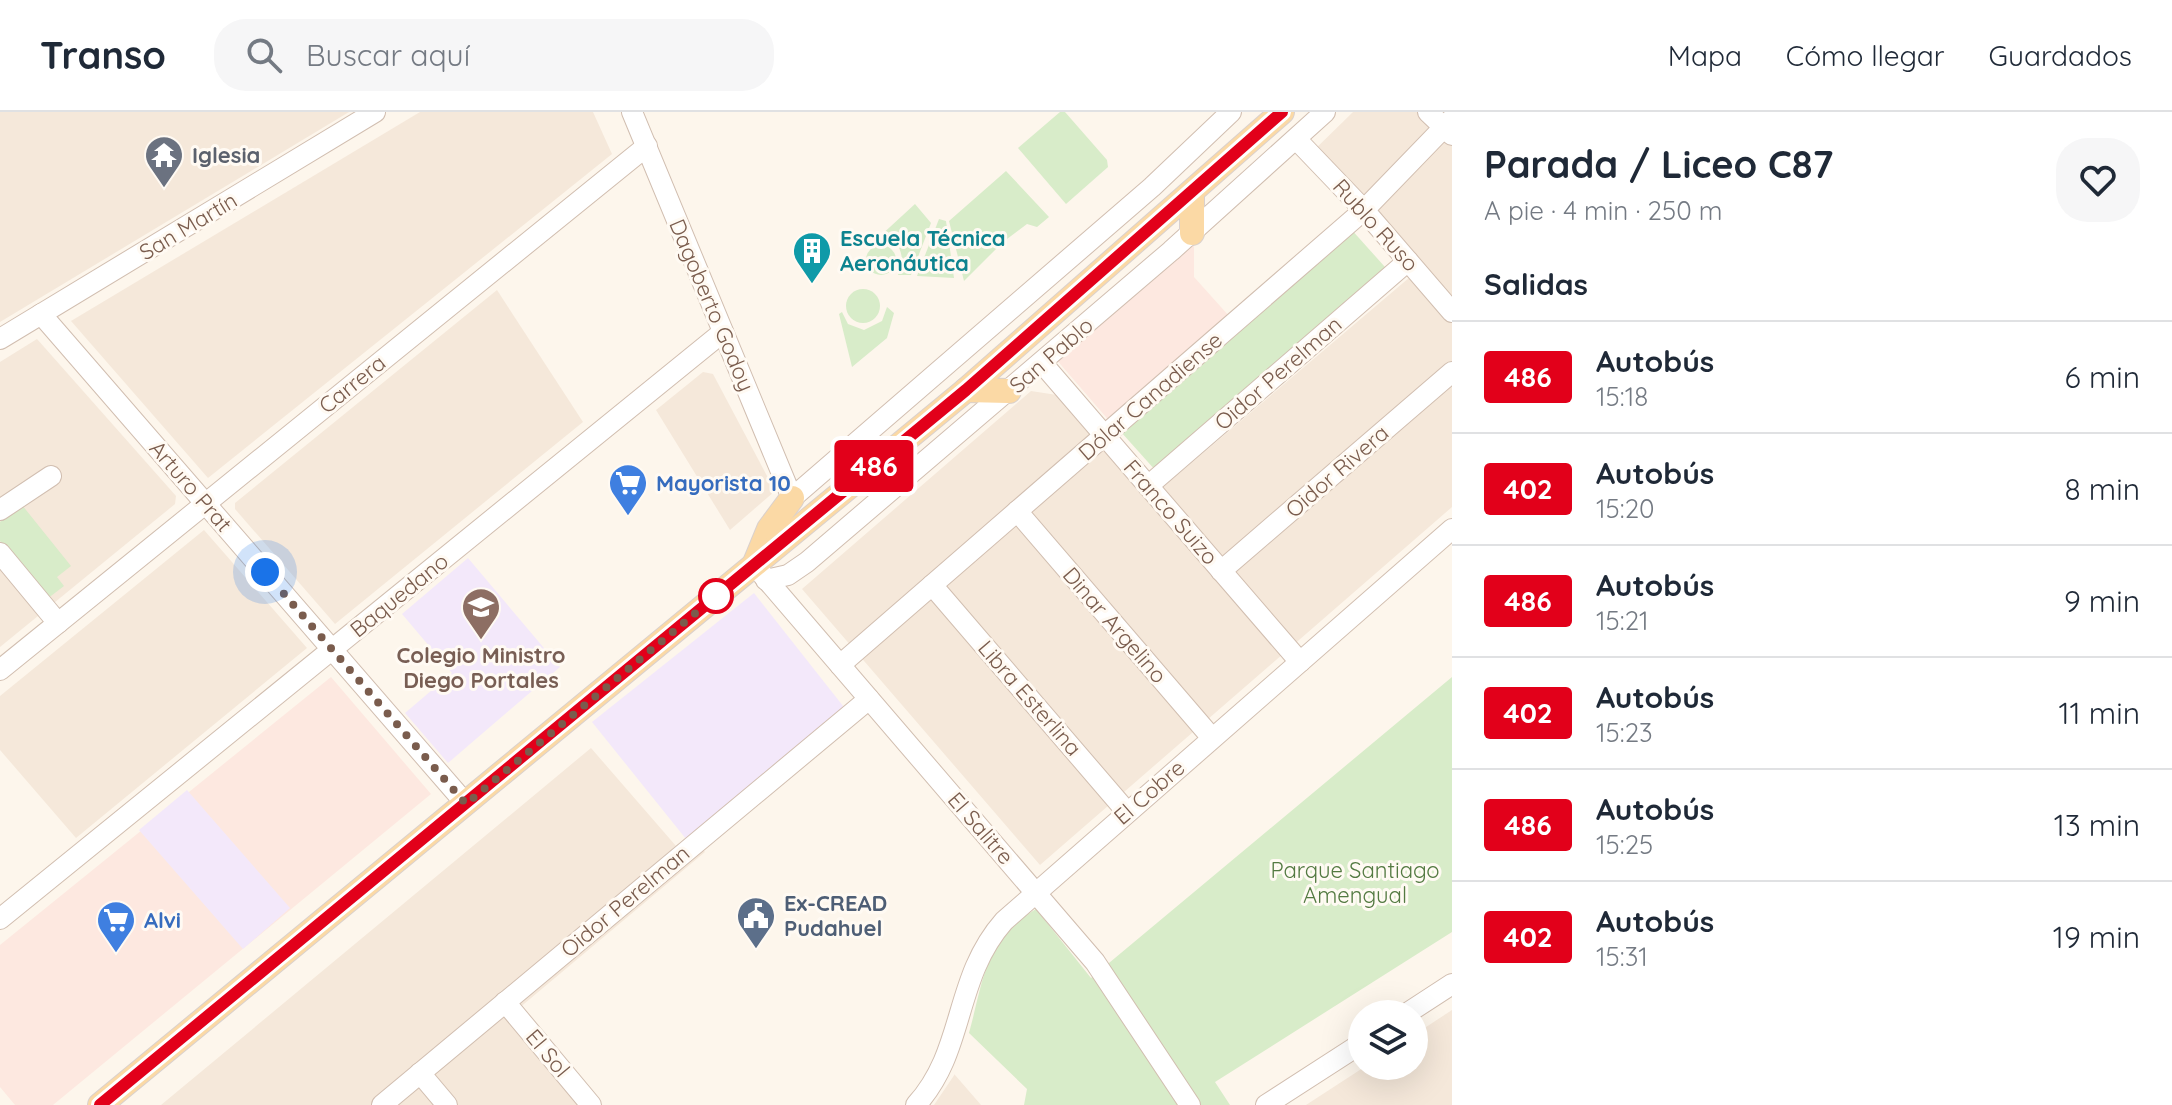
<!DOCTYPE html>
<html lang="es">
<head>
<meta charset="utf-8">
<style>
	:root { --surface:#fff; --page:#f6f6f7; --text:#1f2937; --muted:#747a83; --line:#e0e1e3 }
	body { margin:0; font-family:Quicksand,sans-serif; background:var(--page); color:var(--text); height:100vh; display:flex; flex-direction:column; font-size:30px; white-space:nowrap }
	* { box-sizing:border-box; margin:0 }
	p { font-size:26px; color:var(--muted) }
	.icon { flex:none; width:44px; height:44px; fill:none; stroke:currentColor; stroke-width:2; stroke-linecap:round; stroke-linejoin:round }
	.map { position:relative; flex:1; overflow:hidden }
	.sheet { display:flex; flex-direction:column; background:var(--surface); width:720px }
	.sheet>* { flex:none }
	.badge { padding:0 16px; border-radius:6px; font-size:28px; line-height:52px }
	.controls { position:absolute; left:1348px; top:888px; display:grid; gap:16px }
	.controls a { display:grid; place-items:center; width:80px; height:80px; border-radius:50%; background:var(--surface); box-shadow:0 8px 32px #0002; font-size:40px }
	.you { position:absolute; width:40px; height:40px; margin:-20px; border:6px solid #fff; border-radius:50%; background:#1a73e8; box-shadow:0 0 0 12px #1a73e833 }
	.map>.badge { position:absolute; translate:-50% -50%; box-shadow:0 0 0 4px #fff }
	h2 { padding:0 32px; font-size:30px; line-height:72px }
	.round { display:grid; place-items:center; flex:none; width:84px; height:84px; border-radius:32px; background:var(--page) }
	.headline { display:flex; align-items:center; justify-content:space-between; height:136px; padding:0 32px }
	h1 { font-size:38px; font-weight:800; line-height:60px }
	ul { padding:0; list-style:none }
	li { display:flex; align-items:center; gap:24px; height:112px; padding:0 32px; border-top:2px solid var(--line) }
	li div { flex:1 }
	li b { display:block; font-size:30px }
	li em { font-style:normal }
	li .badge { min-width:88px; font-weight:700; text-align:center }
	header { display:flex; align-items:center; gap:48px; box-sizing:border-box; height:112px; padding:0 40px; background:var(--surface); border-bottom:2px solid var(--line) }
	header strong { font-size:38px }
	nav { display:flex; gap:44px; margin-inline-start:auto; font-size:28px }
	.search { width:560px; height:72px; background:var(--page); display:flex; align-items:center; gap:20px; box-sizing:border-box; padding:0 28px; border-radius:32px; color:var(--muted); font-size:30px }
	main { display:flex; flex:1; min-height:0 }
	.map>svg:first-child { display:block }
</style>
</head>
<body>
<header>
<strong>Transo</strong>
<div class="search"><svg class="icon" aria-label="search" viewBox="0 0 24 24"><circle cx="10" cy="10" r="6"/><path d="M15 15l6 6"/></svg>Buscar aquí</div>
<nav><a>Mapa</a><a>Cómo llegar</a><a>Guardados</a></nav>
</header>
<main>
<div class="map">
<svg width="1452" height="993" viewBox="0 0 1452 993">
	<rect width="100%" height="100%" fill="#fdf6ec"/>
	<!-- residential -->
	<g fill="#f5e8da">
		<polygon points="0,0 349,0 0,210"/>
		<polygon points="420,0 593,0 612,42 208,366 71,209"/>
		<polygon points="1353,0 1452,0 1452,395 1040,753 802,477 1031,279 1057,283 1149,387 1423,154 1306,46"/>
		<polygon points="497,178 583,310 335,512 235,397 235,391"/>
		<polygon points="37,227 176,384 175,392 0,535 0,250"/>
		<polygon points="703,260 713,262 775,379 730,418 656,298"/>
		<polygon points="204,418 307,536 76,726 0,638 0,584"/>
		<polygon points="591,636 676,734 690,723 705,740 512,902 587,993 161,993"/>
		<polygon points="1452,898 1452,993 1306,993 1366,954 1414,954 1414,923"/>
		<polygon points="955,962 955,963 981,993 934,993"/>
	</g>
	<!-- commercial -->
	<g fill="#fde8e0">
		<polygon points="1194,128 1194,165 1229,204 1112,312 1055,246"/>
		<polygon points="331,565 431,682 53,993 15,993 0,975 0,833"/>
	</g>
	<!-- education -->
	<g fill="#f3e8fa">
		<polygon points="468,446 560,555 448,651 405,601 452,561 402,502"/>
		<polygon points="754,481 847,599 686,727 592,610"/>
		<polygon points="187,678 290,796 243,837 139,718"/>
	</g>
	<!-- green -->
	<g fill="#d8ecc9">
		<polygon points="1060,0 1065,0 1107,48 1108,55 1066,92 1018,36"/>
		<polygon points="1006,59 1049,105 1037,115 1027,112 1003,130 964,169 949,109"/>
		<path d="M 915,92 L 931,111 L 911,163 L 898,163 C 904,151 903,140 895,129 L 878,126 Z"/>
		<polygon points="939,107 946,109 954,166 917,164"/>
		<polygon points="1350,116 1385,155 1156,359 1121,320"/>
		<circle cx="881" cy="148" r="15"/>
		<circle cx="863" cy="194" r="17"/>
		<polygon points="887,195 894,201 887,226 852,255 839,202 842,200 848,212 864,218 882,209"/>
		<polygon points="22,393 71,454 57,465 64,474 47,487 0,429 0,410"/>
		<path d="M 1452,565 L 1452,820 L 1215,970 L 1230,993 L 1024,993 L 1027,977 L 969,921 C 984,867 984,828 1036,797 L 1091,866 Z"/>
	</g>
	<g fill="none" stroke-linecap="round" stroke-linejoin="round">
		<!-- minor casing -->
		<g stroke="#d1beb0" stroke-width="22">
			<g id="minor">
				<polyline points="632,0 792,386 1152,75 1231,0"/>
				<polyline points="1428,0 1452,23"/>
				<polyline points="1297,28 1364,98 1452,200"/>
				<polyline points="41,202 466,692"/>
				<polyline points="0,227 375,0"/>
				<polyline points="1042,251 1300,550"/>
				<polyline points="1148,374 1408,149"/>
				<polyline points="0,398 51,364"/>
				<polyline points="1017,399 1212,626"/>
				<polyline points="0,441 58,511"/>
				<polyline points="1221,459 1452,260"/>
				<polyline points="761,461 1095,850 1190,993"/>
				<polyline points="766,468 788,463 807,450 1171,139 1325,0"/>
				<polyline points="932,473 1127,700"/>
				<polyline points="840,553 1364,98 1452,7"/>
				<polyline points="0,558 647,34"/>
				<polyline points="0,807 723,220"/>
				<polyline points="505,890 591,993"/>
				<polyline points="1406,902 1452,872"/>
				<polyline points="420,961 447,993"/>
				<polyline points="382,993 869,587"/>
				<path d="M 916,993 C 966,938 953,867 1004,809 L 1452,417"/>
				<polyline points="1266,993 1362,931"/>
			</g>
		</g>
		<!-- major casing -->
		<g stroke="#dad1cd" stroke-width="26">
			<g id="major">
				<polyline points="1192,121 1192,82"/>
				<polyline points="966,278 1009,279"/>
				<polyline points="755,451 769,417 792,386"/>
				<polyline points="100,993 966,278 1282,0"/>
			</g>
		</g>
		<!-- minor -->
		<use href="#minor" stroke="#fff" stroke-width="20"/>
		<!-- major -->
		<use href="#major" stroke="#fbd9a5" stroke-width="24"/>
	</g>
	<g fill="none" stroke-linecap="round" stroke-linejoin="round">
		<!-- line casing -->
		<g stroke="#fff" stroke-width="18">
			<polyline id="line" points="100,993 966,278 1282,0"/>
		</g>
		<!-- line -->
		<use href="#line" stroke="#e2001a" stroke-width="12"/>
		<!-- walk -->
		<polyline stroke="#7a5c4d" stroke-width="8" stroke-dasharray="0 14.4" points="265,460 466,692 716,484"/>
	</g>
	<!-- icons -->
	<defs>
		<g id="temple-pin" transform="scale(2)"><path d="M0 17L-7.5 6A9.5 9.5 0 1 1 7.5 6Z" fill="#6b7280" stroke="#fffaf3"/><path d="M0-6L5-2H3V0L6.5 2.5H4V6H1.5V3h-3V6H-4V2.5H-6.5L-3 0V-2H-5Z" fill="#fff"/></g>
		<g id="building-pin" transform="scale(2)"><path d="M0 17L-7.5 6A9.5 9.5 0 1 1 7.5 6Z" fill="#0f9aa8" stroke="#fffaf3"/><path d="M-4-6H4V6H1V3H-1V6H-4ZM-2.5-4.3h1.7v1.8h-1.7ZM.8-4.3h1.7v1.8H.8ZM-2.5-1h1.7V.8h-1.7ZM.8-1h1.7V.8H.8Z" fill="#fff"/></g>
		<g id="supermarket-pin" transform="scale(2)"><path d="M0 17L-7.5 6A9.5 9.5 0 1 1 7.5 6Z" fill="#3f7fe0" stroke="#fffaf3"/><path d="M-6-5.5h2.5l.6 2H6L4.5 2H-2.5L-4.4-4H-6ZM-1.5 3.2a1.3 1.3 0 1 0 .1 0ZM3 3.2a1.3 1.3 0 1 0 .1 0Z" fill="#fff"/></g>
		<g id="school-pin" transform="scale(2)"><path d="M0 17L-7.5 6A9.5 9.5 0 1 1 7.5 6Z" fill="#8d6e63" stroke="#fffaf3"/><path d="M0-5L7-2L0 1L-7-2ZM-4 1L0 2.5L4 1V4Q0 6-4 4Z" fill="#fff"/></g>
		<g id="civic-pin" transform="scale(2)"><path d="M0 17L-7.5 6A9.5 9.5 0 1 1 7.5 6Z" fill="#5c6f8a" stroke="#fffaf3"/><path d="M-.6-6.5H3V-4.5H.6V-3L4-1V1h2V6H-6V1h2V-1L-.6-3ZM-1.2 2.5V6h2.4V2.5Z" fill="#fff"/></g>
	</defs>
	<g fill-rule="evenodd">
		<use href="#temple-pin" x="164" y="43"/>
		<use href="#building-pin" x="812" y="139"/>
		<use href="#supermarket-pin" x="628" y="371"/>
		<use href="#school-pin" x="481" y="495"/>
		<use href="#civic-pin" x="756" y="804"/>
		<use href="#supermarket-pin" x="116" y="808"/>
	</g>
	<!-- markers -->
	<circle fill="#fff" stroke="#e2001a" stroke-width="4" cx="716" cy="484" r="16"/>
	<g text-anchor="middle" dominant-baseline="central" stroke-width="6" stroke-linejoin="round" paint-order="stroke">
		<!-- worship labels -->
		<g font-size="22" font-weight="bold" fill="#5b616d" stroke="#fffaf3" text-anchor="start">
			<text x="192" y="43">Iglesia</text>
		</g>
		<!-- street labels -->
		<g font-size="22" fill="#7a5c4d" stroke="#fffaf3">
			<text transform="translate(1376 113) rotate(48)">Rublo Ruso</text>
			<text transform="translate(188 114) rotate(-31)">San Martín</text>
			<text transform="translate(712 193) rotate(67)">Dagoberto Godoy</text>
			<text transform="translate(1051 243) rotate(-41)">San Pablo</text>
			<text transform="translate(1278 261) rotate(-41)">Oidor Perelman</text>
			<text transform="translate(352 272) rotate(-39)">Carrera</text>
			<text transform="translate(1150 284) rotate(-41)">Dólar Canadiense</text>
			<text transform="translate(1337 359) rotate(-41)">Oidor Rivera</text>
			<text transform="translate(191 374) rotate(49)">Arturo Prat</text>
			<text transform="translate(1171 400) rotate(49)">Franco Suizo</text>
			<text transform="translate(399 483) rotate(-39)">Baquedano</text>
			<text transform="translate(1115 513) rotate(49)">Dinar Argelino</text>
			<text transform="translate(1030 586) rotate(49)">Libra Esterlina</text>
			<text transform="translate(1149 680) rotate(-41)">El Cobre</text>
			<text transform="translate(981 716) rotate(49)">El Salitre</text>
			<text transform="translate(625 789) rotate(-40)">Oidor Perelman</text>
			<text transform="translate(548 941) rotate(50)">El Sol</text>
		</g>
		<!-- culture labels -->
		<g font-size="22" font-weight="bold" fill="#0d838f" stroke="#fffaf3" text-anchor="start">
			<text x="840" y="126">Escuela Técnica<tspan x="840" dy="25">Aeronáutica</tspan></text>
		</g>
		<!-- shop labels -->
		<g font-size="22" font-weight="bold" fill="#366cbe" stroke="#fffaf3" text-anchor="start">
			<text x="656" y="371">Mayorista 10</text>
			<text x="144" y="808">Alvi</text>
		</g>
		<!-- education labels -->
		<g font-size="22" font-weight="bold" fill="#785e54" stroke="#fffaf3">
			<text x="481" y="543">Colegio Ministro<tspan x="481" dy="25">Diego Portales</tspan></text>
		</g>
		<!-- park labels -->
		<g font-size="22" fill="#537a41" stroke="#fffaf3">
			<text x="1355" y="758">Parque Santiago<tspan x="1355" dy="25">Amengual</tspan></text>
		</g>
		<!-- service labels -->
		<g font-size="22" font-weight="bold" fill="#4e5e75" stroke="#fffaf3" text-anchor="start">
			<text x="784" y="791">Ex-CREAD<tspan x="784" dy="25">Pudahuel</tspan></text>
		</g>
	</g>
</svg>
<div class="controls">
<a><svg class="icon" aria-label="layers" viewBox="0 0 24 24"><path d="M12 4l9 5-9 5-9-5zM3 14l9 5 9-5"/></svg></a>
</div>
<div class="you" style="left:265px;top:460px"></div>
<b class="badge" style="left:874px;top:354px;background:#e2001a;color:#fff">486</b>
</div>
<section class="sheet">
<div class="headline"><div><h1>Parada / Liceo C87</h1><p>A pie · 4 min · 250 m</p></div><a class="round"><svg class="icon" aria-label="heart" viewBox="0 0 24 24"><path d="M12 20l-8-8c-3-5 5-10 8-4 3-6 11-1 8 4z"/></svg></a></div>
<h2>Salidas</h2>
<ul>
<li><span class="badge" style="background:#e2001a;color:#fff">486</span><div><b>Autobús</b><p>15:18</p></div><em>6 min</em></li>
<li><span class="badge" style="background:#e2001a;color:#fff">402</span><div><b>Autobús</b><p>15:20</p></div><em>8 min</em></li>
<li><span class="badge" style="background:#e2001a;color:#fff">486</span><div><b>Autobús</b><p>15:21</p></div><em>9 min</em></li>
<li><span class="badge" style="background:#e2001a;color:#fff">402</span><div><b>Autobús</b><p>15:23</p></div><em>11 min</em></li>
<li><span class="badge" style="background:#e2001a;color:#fff">486</span><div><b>Autobús</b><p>15:25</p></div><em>13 min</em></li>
<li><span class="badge" style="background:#e2001a;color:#fff">402</span><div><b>Autobús</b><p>15:31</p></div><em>19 min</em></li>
</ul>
</section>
</main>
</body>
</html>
